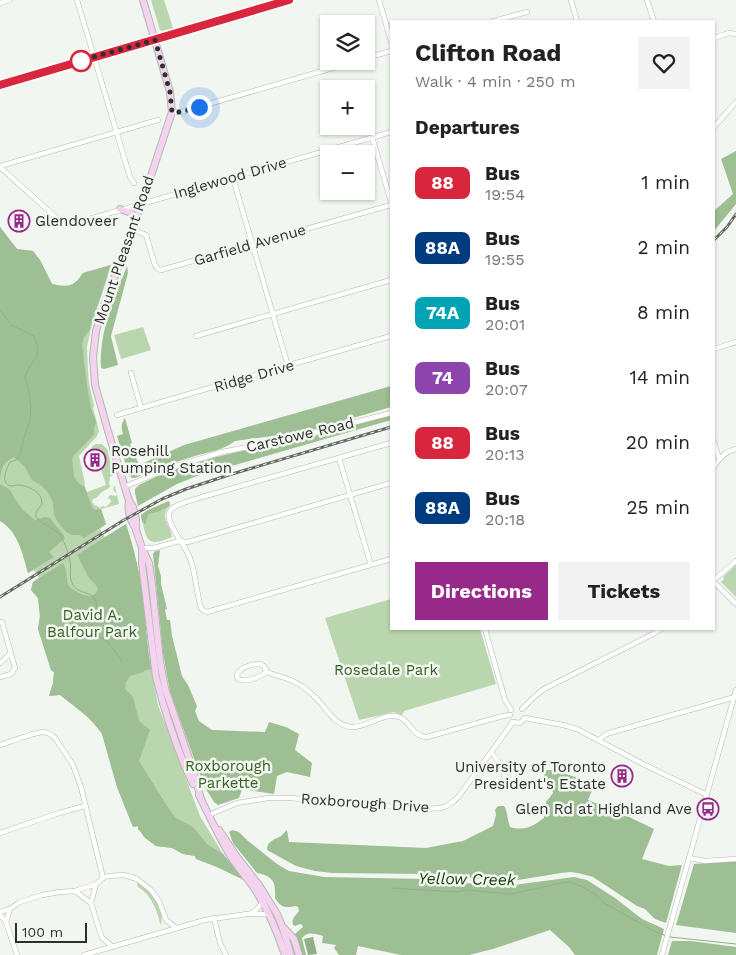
<!DOCTYPE html>
<html lang="en">
<head>
<meta charset="utf-8">
<style>
	:root { --surface:#fff; --page:#f2f2f2; --text:#222; --muted:#767676; --accent:#972989 }
	body { margin:0; font-family:"Work Sans",sans-serif; background:var(--page); color:var(--text); height:100vh; display:flex; flex-direction:column; font-size:19px; white-space:nowrap }
	* { box-sizing:border-box; margin:0 }
	p { font-size:16px; color:var(--muted) }
	.icon { flex:none; width:28px; height:28px; fill:none; stroke:currentColor; stroke-width:2; stroke-linecap:round; stroke-linejoin:round }
	.map { position:relative; flex:1; overflow:hidden }
	.details { position:absolute; left:390px; top:20px; width:325px; height:610px; display:flex; flex-direction:column; background:var(--surface); border-radius:0px; box-shadow:0 1px 4px #0004 }
	.details>* { flex:none }
	.badge { padding:0 10px; border-radius:8px; font-size:18px; line-height:32px }
	.tools { position:absolute; left:320px; top:15px; display:grid; gap:10px }
	.tools a { display:grid; place-items:center; width:55px; height:55px; border-radius:0px; background:var(--surface); box-shadow:0 1px 4px #0004; font-size:25px }
	.scale { position:absolute; left:15px; bottom:12px; width:72px; box-sizing:border-box; padding-left:5px; border:2px solid #2e2f2d; border-top:0; font-size:14px; line-height:18px; white-space:nowrap; color:#2e2f2d; -webkit-text-stroke:4px #f2f6f0; paint-order:stroke }
	.you { position:absolute; width:25px; height:25px; margin:-12px; border:4px solid #fff; border-radius:50%; background:#1a73e8; box-shadow:0 0 0 8px #1a73e833 }
	.map>.badge { position:absolute; translate:-50% -50%; box-shadow:0 0 0 2px #fff }
	h2 { padding:0 25px; font-size:19px; line-height:45px }
	.round { display:grid; place-items:center; flex:none; width:52px; height:52px; border-radius:0px; background:var(--page) }
	.headline { display:flex; align-items:center; justify-content:space-between; height:85px; padding:0 25px }
	h1 { font-size:24px; font-weight:700; line-height:38px }
	.primary-button { display:flex; gap:10px; margin-top:auto; padding:10px 25px }
	.primary-button a { flex:1; height:58px; border-radius:0px; background:var(--accent); color:#fff; font-size:20px; font-weight:700; line-height:58px; text-align:center }
	.primary-button a+a { background:var(--page); color:var(--text) }
	ul { padding:0; list-style:none }
	li { display:flex; align-items:center; gap:15px; height:65px; padding:0 25px }
	li div { flex:1 }
	li b { display:block; font-size:19px }
	li em { font-style:normal }
	li .badge { min-width:55px; font-weight:700; text-align:center }
	.map>svg:first-child { display:block }
</style>
</head>
<body>
<div class="map">
<svg width="736" height="955" viewBox="0 0 736 955">
	<rect width="100%" height="100%" fill="#f2f6f0"/>
	<!-- green -->
	<g fill="#bad6af">
		<polygon points="151,0 164,0 173,28 162,31 160,30"/>
		<path d="M 0,227 L 17,249 L 33,251 L 40,260 L 52,284 C 68,287 74,287 83,273 L 111,265 L 107,276 L 108,276 L 92,324 L 87,347 L 88,370 L 89,384 L 94,405 L 93,409 L 95,415 L 99,431 L 97,436 L 79,456 L 85,484 L 84,485 L 87,492 L 106,485 L 95,450 L 94,451 L 93,449 L 88,451 L 95,444 L 102,444 L 107,449 L 114,474 L 110,477 L 109,485 L 111,485 L 109,488 L 102,492 L 96,498 L 93,499 L 92,502 L 95,506 L 96,505 L 100,508 L 103,506 L 106,507 L 112,501 L 108,498 L 110,495 L 116,496 L 117,494 L 113,490 L 114,486 L 115,486 L 119,504 L 101,509 L 106,524 L 100,529 L 105,537 L 126,524 L 133,547 L 141,581 L 148,652 L 158,705 L 200,816 L 223,854 L 244,880 L 217,867 L 196,859 L 195,856 L 183,854 L 172,848 L 156,846 L 144,837 L 141,832 L 138,829 L 138,826 L 133,827 L 117,787 L 102,734 C 91,717 75,707 60,695 L 49,696 L 53,683 L 54,672 L 51,670 L 38,629 L 40,616 L 38,598 L 31,590 L 33,582 L 39,578 L 34,570 L 28,573 C 23,555 18,531 0,521 Z"/>
		<polygon points="143,327 151,350 121,359 114,335"/>
		<path d="M 169,501 L 170,506 C 158,516 171,525 172,537 C 144,549 147,538 141,515 L 148,510 Z"/>
		<polygon points="736,565 736,597 721,582 724,579 723,577"/>
		<polygon points="391,599 391,629 480,629 496,684 404,711 402,715 394,712 359,720 325,618"/>
		<path d="M 137,882 C 150,891 165,907 161,925 C 159,921 159,918 157,913 C 154,903 147,892 138,887 Z"/>
	</g>
	<!-- forest -->
	<g fill="#9ebe93">
		<polygon points="736,151 736,204 714,231 714,211 733,194 721,159"/>
		<path d="M 0,227 L 17,249 L 33,251 L 40,260 L 52,284 C 68,288 74,287 83,273 L 111,265 L 89,331 L 84,337 L 82,344 L 87,386 L 91,408 L 96,422 L 94,428 L 94,435 L 74,455 L 72,459 L 74,476 L 76,480 L 82,486 L 84,485 L 92,507 L 95,510 L 101,509 L 106,524 L 84,538 L 80,535 L 72,535 L 66,532 L 57,521 L 54,515 L 53,502 L 48,493 L 42,486 L 32,480 L 25,467 L 14,457 C 2,463 1,469 0,481 Z"/>
		<path d="M 127,266 L 128,273 L 111,336 L 118,365 L 104,369 L 101,368 C 99,332 114,298 127,266 Z"/>
		<path d="M 391,386 L 391,407 L 308,431 L 235,441 C 224,450 208,452 195,456 C 175,462 155,469 135,478 L 132,478 L 129,475 L 117,436 L 123,434 C 121,427 121,424 125,418 L 132,443 L 130,444 L 139,465 L 184,445 Z"/>
		<polygon points="391,414 391,420 197,476 177,484 138,506 135,493 135,489 139,485 166,472 216,457 246,450 300,440"/>
		<path d="M 0,484 L 10,490 L 15,499 L 23,510 L 35,520 L 45,517 L 50,518 C 55,526 62,531 65,538 L 49,552 L 54,557 L 28,573 C 23,555 18,531 0,521 Z"/>
		<polygon points="169,501 170,505 160,511 149,514 147,518 146,523 145,524 142,522 141,515 148,510"/>
		<path d="M 126,524 C 134,549 140,574 143,600 C 146,623 147,646 151,669 L 146,670 L 143,672 L 130,676 L 126,682 L 125,689 L 133,697 L 139,721 L 150,730 L 139,761 L 167,806 L 176,818 L 193,827 L 207,844 L 223,854 L 244,880 L 217,867 L 196,859 L 195,856 L 183,854 L 172,848 L 156,846 L 144,837 L 141,832 L 138,829 L 138,826 L 133,827 L 117,787 L 102,734 C 91,717 75,707 60,695 L 49,696 L 53,683 L 54,672 L 51,670 L 38,629 L 40,616 L 38,598 L 31,590 L 33,582 L 63,563 L 65,567 L 68,585 C 72,590 84,597 91,596 C 94,595 96,592 98,590 L 96,585 L 89,578 L 77,555 Z"/>
		<polygon points="160,550 158,566 161,576 161,584 167,609 165,610 167,620 170,620 172,636 182,676 188,685 197,706 195,711 199,721 212,730 265,732 269,722 286,727 299,734 295,750 312,763 310,777 287,772 277,776 274,794 242,789 239,798 218,805 214,802 204,786 170,692 163,653 153,554 155,551"/>
		<path d="M 547,770 L 555,770 L 595,784 L 588,800 L 623,814 L 654,829 L 642,859 L 669,866 L 682,865 L 666,923 L 655,919 L 645,909 L 637,906 L 593,877 L 578,873 L 570,872 L 561,873 L 518,880 L 500,881 L 431,874 L 332,873 L 315,871 L 296,866 L 267,850 C 267,841 274,840 281,836 C 283,834 285,832 287,830 L 289,842 L 426,848 L 463,841 L 493,826 L 496,815 L 495,810 L 498,806 L 504,806 C 508,812 507,819 510,827 C 525,831 532,827 544,818 L 546,802 L 553,793 L 550,784 L 544,776 L 545,772 Z"/>
		<path d="M 232,830 L 239,832 L 248,841 L 277,864 L 289,871 L 324,877 L 424,879 L 445,880 L 460,883 L 514,885 L 574,877 L 587,880 L 615,898 L 642,919 L 664,929 L 657,955 L 575,955 L 569,947 L 550,930 L 493,949 L 469,955 L 401,955 L 358,946 L 356,955 L 339,955 L 334,948 L 336,945 L 322,943 L 323,936 C 314,934 308,931 302,938 L 306,955 L 302,955 L 295,934 L 303,927 L 302,925 L 300,924 L 295,926 L 293,925 C 291,918 296,916 299,911 L 298,907 L 296,906 C 285,908 281,908 275,898 C 276,882 273,876 257,873 L 233,843 L 229,832 Z"/>
		<polygon points="736,861 736,933 676,925 694,864"/>
		<polygon points="672,941 691,941 736,947 736,955 668,955"/>
	</g>
	<!-- water -->
	<polygon fill="#90b085" points="313,937 317,954 308,955 304,939"/>
	<g fill="none" stroke-linecap="round" stroke-linejoin="round">
		<!-- stream -->
		<g stroke="#90b085" stroke-width="1">
			<path d="M 0,310 L 11,325 L 34,336 L 38,347 L 37,356 L 30,366 L 25,376 L 29,391 L 31,408 L 30,421 L 26,431 L 20,454 L 16,460 L 10,462 C 6,469 0,484 11,486 C 15,486 14,485 19,485 C 25,485 37,490 40,496 C 41,497 42,502 42,504 L 36,512 L 36,517 C 43,525 53,528 61,535 C 64,544 69,552 70,561 C 72,569 68,577 73,585 C 76,590 81,591 86,593 C 105,599 93,617 90,630 L 92,632 L 107,641 L 121,659 L 122,662"/>
			<polyline points="391,888 457,892 467,890 511,894 561,883 569,882 575,884 583,887 596,895 604,903 654,931 666,936"/>
			<polyline points="670,937 736,944"/>
		</g>
		<!-- street casing -->
		<g stroke="#b4b8b2" stroke-width="5.5">
			<g id="street">
				<polyline points="77,0 130,177 134,183"/>
				<polyline points="379,0 391,41"/>
				<polyline points="571,0 577,21"/>
				<polyline points="647,0 654,21"/>
				<polyline points="0,3 9,0"/>
				<polyline points="494,21 527,12"/>
				<polyline points="714,38 729,33 736,34"/>
				<polyline points="155,40 289,0"/>
				<polyline points="366,58 391,51"/>
				<polyline points="172,112 181,112 357,61"/>
				<polyline points="714,127 736,102"/>
				<polyline points="372,137 391,202"/>
				<polyline points="0,166 158,120"/>
				<polyline points="0,167 60,221 65,224 72,224 391,132"/>
				<polyline points="233,178 288,366"/>
				<polyline points="132,229 146,235 155,265 158,269 161,270 391,205"/>
				<polyline points="196,336 391,280"/>
				<polyline points="714,349 736,342"/>
				<polyline points="131,373 141,408"/>
				<polyline points="117,415 237,380 391,336"/>
				<polyline points="714,442 719,459"/>
				<path d="M 391,443 L 202,497 C 194,500 174,504 170,511 C 164,519 181,541 185,548 C 196,566 195,588 201,608 L 204,611 L 207,612 L 391,559"/>
				<polyline points="339,458 371,565"/>
				<path d="M 714,467 C 720,457 725,452 736,449"/>
				<polyline points="124,487 167,469 222,452 294,438 391,413"/>
				<polyline points="142,548 154,548 179,541 188,542 391,483"/>
				<polyline points="714,580 736,561"/>
				<polyline points="714,582 736,604"/>
				<polyline points="485,629 505,700 511,710"/>
				<polyline points="0,663 11,653"/>
				<path d="M 256,664 C 260,664 263,664 266,669 L 265,673 C 257,678 246,683 238,679 L 237,675 C 240,667 248,666 256,664 Z"/>
				<path d="M 265,671 C 273,675 280,676 288,679 C 299,683 308,690 316,698 C 327,709 334,725 351,727 C 366,728 381,714 396,716 C 411,719 410,736 427,737 L 503,716 L 510,715"/>
				<polyline points="0,677 11,674 15,668 2,622"/>
				<polyline points="522,709 534,697 544,689 653,634 661,629"/>
				<polyline points="525,718 563,725 577,729 643,764 707,795"/>
				<polyline points="513,722 520,723 525,718"/>
				<polyline points="599,740 606,734 735,697"/>
				<path d="M 0,745 C 10,742 35,732 44,732 C 49,733 52,735 55,738 L 73,765 L 81,787 L 103,878"/>
				<path d="M 491,753 C 499,758 499,766 505,773 L 504,776 L 505,779 L 509,781 L 512,780 L 514,777 L 512,773 L 509,772 L 505,773"/>
				<polyline points="209,815 237,803 268,798 290,798 369,804 404,808 425,809 441,808 446,806 454,801 459,796 513,722"/>
				<polyline points="0,833 59,813 85,806"/>
				<polyline points="689,858 705,861 736,859"/>
				<polyline points="75,891 91,903 102,938 113,947"/>
				<polyline points="91,903 96,884"/>
				<polyline points="0,912 10,909 20,902 42,895 60,892 75,891 96,884 103,878 108,876 124,875 137,879 151,890 159,901 166,920 176,928"/>
				<polyline points="249,914 254,912 263,902"/>
				<polyline points="0,915 6,922 17,955"/>
				<polyline points="214,918 220,943 226,955"/>
				<polyline points="6,922 10,909"/>
				<polyline points="84,955 205,920 247,914 269,914"/>
				<polyline points="662,955 736,690"/>
			</g>
		</g>
		<!-- secondary casing -->
		<g stroke="#b4b8b2" stroke-width="8">
			<g id="secondary">
				<polyline points="143,0 170,92 172,112 144,197 102,311 96,331 93,357 95,385 108,431 129,501 133,507 136,519 136,530 142,548 149,563 152,584 160,661 165,688 192,767 201,799"/>
				<polyline points="0,85 155,40"/>
				<polyline points="120,209 131,213 136,218"/>
				<path d="M 129,501 C 127,512 130,520 136,529"/>
				<path d="M 142,551 L 142,564 L 156,677 C 165,713 177,750 193,784"/>
				<path d="M 199,795 C 209,816 219,837 231,857 C 238,868 247,878 254,888 C 268,909 277,931 285,955"/>
				<polyline points="219,830 237,857 259,885 277,914 282,926 291,955"/>
				<polyline points="284,928 294,939 299,955"/>
			</g>
		</g>
		<!-- street -->
		<use href="#street" stroke="#fff" stroke-width="4.5"/>
		<!-- secondary -->
		<use href="#secondary" stroke="#f3d3ee" stroke-width="6"/>
		<!-- rail casing -->
		<g stroke="#666865" stroke-width="3">
			<g id="rail">
				<polyline points="714,240 727,227 736,214"/>
				<polyline points="0,597 124,520 162,499 186,489 232,474 391,427"/>
			</g>
		</g>
		<!-- rail -->
		<use href="#rail" stroke="#f2f6f0" stroke-width="1" stroke-dasharray="4" stroke-linecap="butt"/>
	</g>
	<g fill="none" stroke-linecap="round" stroke-linejoin="round">
		<!-- line casing -->
		<g stroke="#fff" stroke-width="11">
			<polyline id="line" points="0,85 289,0"/>
		</g>
		<!-- line -->
		<use href="#line" stroke="#d7263d" stroke-width="8"/>
		<!-- walk -->
		<polyline stroke="#2e2f2d" stroke-width="5" stroke-dasharray="0 9" points="81,61 79,61 155,40 170,92 172,112 182,112 199,107"/>
	</g>
	<!-- icons -->
	<defs>
		<g id="building-ring" transform="scale(1.125)"><circle r="9.5" fill="#f2f6f0" stroke="#972989" stroke-width="1.5"/><path d="M-4-6H4V6H1V3H-1V6H-4ZM-2.5-4.3h1.7v1.8h-1.7ZM.8-4.3h1.7v1.8H.8ZM-2.5-1h1.7V.8h-1.7ZM.8-1h1.7V.8H.8Z" fill="#972989"/></g>
		<g id="bus-ring" transform="scale(1.125)"><circle r="9.5" fill="#f2f6f0" stroke="#972989" stroke-width="1.5"/><path d="M-5-6H5V4H4V6H2V4H-2V6H-4V4H-5ZM-3.5-4V0h7V-4ZM-3.5 1.2v1.5H-2V1.2ZM2 1.2v1.5H3.5V1.2Z" fill="#972989"/></g>
	</defs>
	<g fill-rule="evenodd">
		<use href="#building-ring" x="19" y="221"/>
		<use href="#building-ring" x="95" y="460"/>
		<use href="#building-ring" x="622" y="776"/>
		<use href="#bus-ring" x="708" y="809"/>
	</g>
	<!-- markers -->
	<circle fill="#fff" stroke="#d7263d" stroke-width="2.5" cx="81" cy="61" r="10"/>
	<g text-anchor="middle" dominant-baseline="central" stroke-width="5" stroke-linejoin="round" paint-order="stroke">
		<!-- street labels -->
		<g font-size="15" fill="#2e2f2d" stroke="#f2f6f0">
			<text transform="translate(230 178) rotate(-16)">Inglewood Drive</text>
			<text transform="translate(250 245) rotate(-16)">Garfield Avenue</text>
			<text transform="translate(124 250) rotate(-71)">Mount Pleasant Road</text>
			<text transform="translate(254 376) rotate(-16)">Ridge Drive</text>
			<text transform="translate(300 435) rotate(-13)">Carstowe Road</text>
			<text transform="translate(365 803) rotate(4)">Roxborough Drive</text>
		</g>
		<!-- poi labels -->
		<g font-size="15" fill="#2e2f2d" stroke="#f2f6f0" text-anchor="start">
			<text x="35" y="221">Glendoveer</text>
			<text x="111" y="451">Rosehill<tspan x="111" dy="17">Pumping Station</tspan></text>
			<text x="606" y="767" text-anchor="end">University of Toronto<tspan x="606" dy="17">President's Estate</tspan></text>
			<text x="692" y="809" text-anchor="end">Glen Rd at Highland Ave</text>
		</g>
		<!-- park labels -->
		<g font-size="15" fill="#376025" stroke="#f2f6f0">
			<text x="92" y="615">David A.<tspan x="92" dy="17">Balfour Park</tspan></text>
			<text x="386" y="670">Rosedale Park</text>
			<text x="228" y="766">Roxborough<tspan x="228" dy="17">Parkette</tspan></text>
		</g>
		<!-- water labels -->
		<g font-size="16" font-style="italic" fill="#163f00" stroke="#f2f6f0">
			<text transform="translate(467 879) rotate(1)">Yellow Creek</text>
		</g>
	</g>
</svg>
<div class="tools">
<a><svg class="icon" aria-label="layers" viewBox="0 0 24 24"><path d="M12 4l9 5-9 5-9-5zM3 14l9 5 9-5"/></svg></a>
<a>+</a>
<a>−</a>
</div>
<div class="scale">100 m</div>
<div class="you" style="left:199px;top:107px"></div>
<section class="details">
<div class="headline"><div><h1>Clifton Road</h1><p>Walk · 4 min · 250 m</p></div><a class="round"><svg class="icon" aria-label="heart" viewBox="0 0 24 24"><path d="M12 20l-8-8c-3-5 5-10 8-4 3-6 11-1 8 4z"/></svg></a></div>
<h2>Departures</h2>
<ul>
<li><span class="badge" style="background:#d7263d;color:#fff">88</span><div><b>Bus</b><p>19:54</p></div><em>1 min</em></li>
<li><span class="badge" style="background:#003b80;color:#fff">88A</span><div><b>Bus</b><p>19:55</p></div><em>2 min</em></li>
<li><span class="badge" style="background:#00a3b4;color:#fff">74A</span><div><b>Bus</b><p>20:01</p></div><em>8 min</em></li>
<li><span class="badge" style="background:#8e44ad;color:#fff">74</span><div><b>Bus</b><p>20:07</p></div><em>14 min</em></li>
<li><span class="badge" style="background:#d7263d;color:#fff">88</span><div><b>Bus</b><p>20:13</p></div><em>20 min</em></li>
<li><span class="badge" style="background:#003b80;color:#fff">88A</span><div><b>Bus</b><p>20:18</p></div><em>25 min</em></li>
</ul>
<div class="primary-button"><a>Directions</a><a>Tickets</a></div>
</section>
</div>
</body>
</html>
